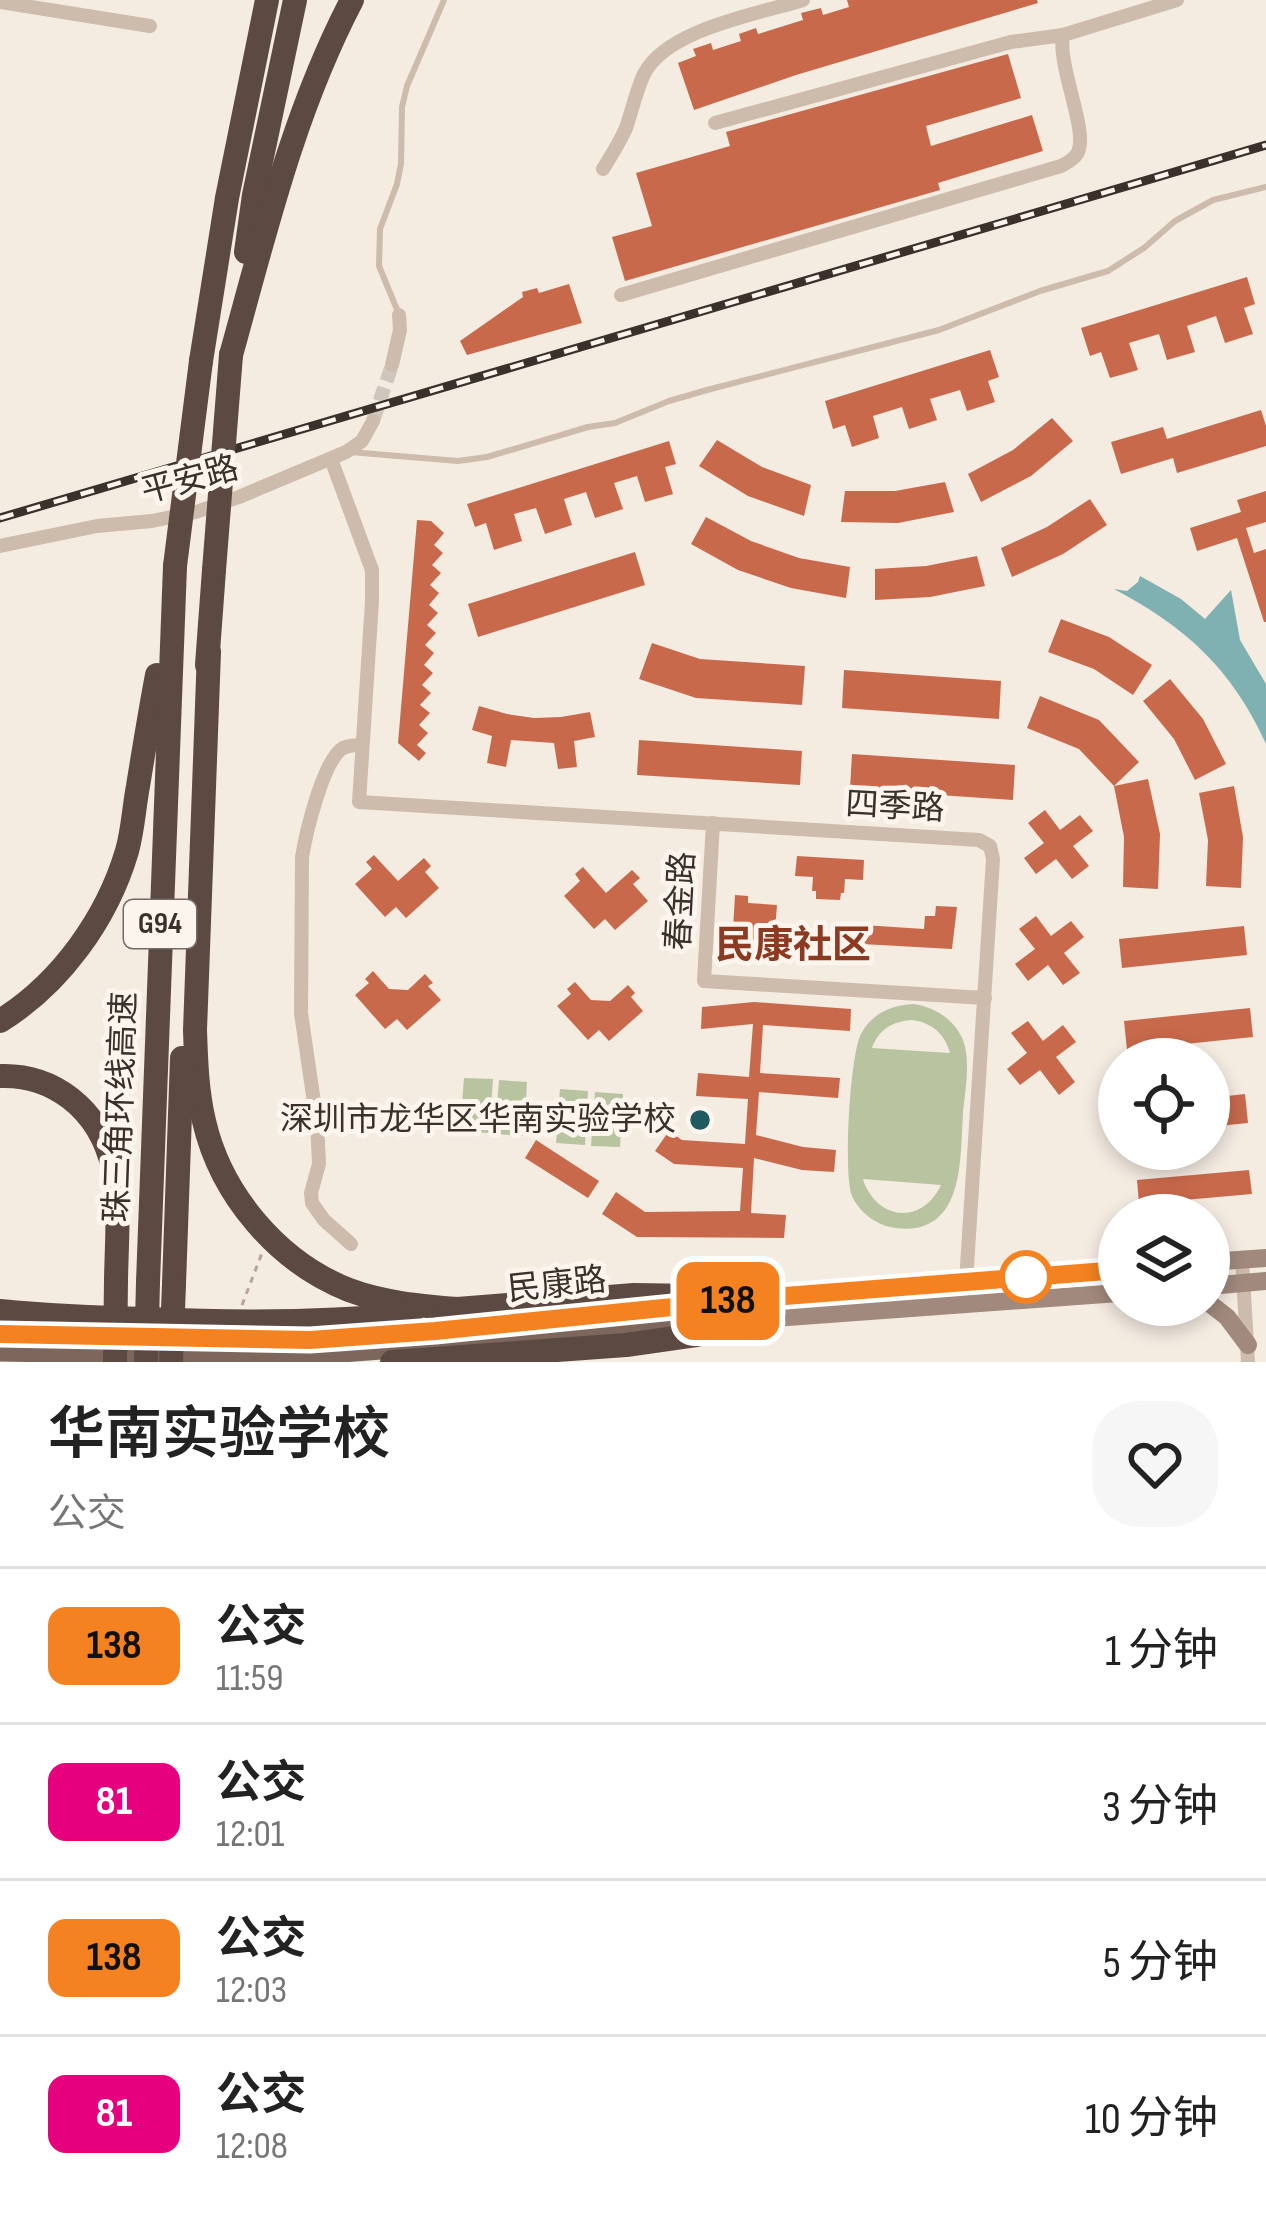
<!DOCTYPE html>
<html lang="zh">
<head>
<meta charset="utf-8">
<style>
	:root { --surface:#fff; --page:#f6f6f6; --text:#222; --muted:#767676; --line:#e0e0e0 }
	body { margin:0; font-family:"Sofia Sans Condensed","Noto Sans SC",sans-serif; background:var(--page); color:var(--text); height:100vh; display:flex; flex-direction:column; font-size:45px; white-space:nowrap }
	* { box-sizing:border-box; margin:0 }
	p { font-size:39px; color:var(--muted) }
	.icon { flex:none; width:66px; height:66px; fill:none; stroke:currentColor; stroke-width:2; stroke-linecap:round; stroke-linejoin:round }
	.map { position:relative; height:1362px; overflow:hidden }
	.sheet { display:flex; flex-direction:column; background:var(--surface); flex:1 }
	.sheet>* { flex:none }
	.badge { padding:0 24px; border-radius:18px; font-size:42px; line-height:78px }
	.tools { position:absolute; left:1098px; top:1038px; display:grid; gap:24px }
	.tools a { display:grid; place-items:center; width:132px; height:132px; border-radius:50%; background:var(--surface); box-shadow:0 6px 18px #0003; font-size:60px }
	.map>.badge { position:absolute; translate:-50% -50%; box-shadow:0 0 0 6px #fff }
	.round { display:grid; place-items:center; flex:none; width:126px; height:126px; border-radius:48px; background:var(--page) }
	.head { display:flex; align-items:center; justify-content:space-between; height:204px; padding:0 48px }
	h1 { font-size:57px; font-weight:600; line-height:90px }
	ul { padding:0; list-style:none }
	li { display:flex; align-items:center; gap:36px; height:156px; padding:0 48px; border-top:3px solid var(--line) }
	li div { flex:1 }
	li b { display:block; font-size:45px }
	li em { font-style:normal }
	li .badge { min-width:132px; font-weight:700; text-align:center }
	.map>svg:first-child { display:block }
</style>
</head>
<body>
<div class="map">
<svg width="1266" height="1362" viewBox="0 0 1266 1362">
	<rect width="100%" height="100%" fill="#f4ebe1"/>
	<!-- green -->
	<g fill="#b8c4a0" fill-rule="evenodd">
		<path d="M 914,1004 C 936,1008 954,1019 963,1040 C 971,1062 965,1090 963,1113 C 960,1159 965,1237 895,1228 C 876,1225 860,1213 852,1196 C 843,1175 850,1054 861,1034 C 872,1013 892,1005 914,1004 ZM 913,1020 C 932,1023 945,1034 950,1053 L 872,1048 C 879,1029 893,1021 913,1020 ZM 863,1180 L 864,1179 L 941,1185 C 922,1225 878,1221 863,1180 Z"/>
		<polygon points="464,1078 493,1079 489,1133 460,1131"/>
		<polygon points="499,1080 527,1082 524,1136 495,1134"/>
		<polygon points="560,1089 588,1091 585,1145 556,1143"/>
		<polygon points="595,1092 623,1094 620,1147 591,1146"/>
	</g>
	<!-- water -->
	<path fill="#7fb0b2" d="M 1140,576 L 1181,599 L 1205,619 L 1231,590 L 1240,640 L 1266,684 L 1266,744 C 1232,669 1186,627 1114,589 L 1127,591 L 1138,582 Z"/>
	<!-- building -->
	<g fill="#c8694b">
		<polygon points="847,0 1037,0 1038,3 796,75 694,110 678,63 696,56 693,49 711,43 713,50 741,41 739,34 756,28 758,34 803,20 801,13 821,8 823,15 849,7"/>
		<polygon points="1008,54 1021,98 926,126 931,146 1032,115 1043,151 938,183 940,190 625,281 612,237 652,226 636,173 730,146 726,132"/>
		<polygon points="1247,277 1255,304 1244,308 1253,334 1225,343 1216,316 1187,326 1195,352 1167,360 1159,334 1129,343 1138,370 1110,378 1101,352 1090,356 1081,328"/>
		<polygon points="569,284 582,323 467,355 460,341 523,297 522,292 537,288 539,293"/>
		<polygon points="990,350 999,377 988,381 995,402 967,411 960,390 930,399 937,420 909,429 902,407 873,416 879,438 852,447 845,425 833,429 825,401"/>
		<polygon points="1261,410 1266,426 1266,446 1177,473 1173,458 1121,474 1111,442 1163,427 1167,439"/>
		<polygon points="1052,418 1073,441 1031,476 981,502 968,474 1013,450"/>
		<polygon points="717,440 762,467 811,485 804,516 748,496 699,466"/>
		<polygon points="669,441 676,464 665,467 673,494 645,502 637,476 614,483 623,509 595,518 586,492 564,499 572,525 545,534 536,508 514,514 522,541 494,550 486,523 475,527 467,504"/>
		<polygon points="945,482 954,512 898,523 841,522 845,491 895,491"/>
		<polygon points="1266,491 1266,522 1246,528 1254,553 1266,549 1266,622 1264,622 1237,538 1197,551 1190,528 1241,512 1237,500"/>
		<polygon points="1090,499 1107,525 1063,554 1012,577 1001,548 1047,527"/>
		<polygon points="706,517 751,541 799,558 850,567 846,598 791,588 738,570 691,544"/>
		<polygon points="417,520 431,521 444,533 434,545 443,553 432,565 441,573 430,585 439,593 429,605 438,613 427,625 436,633 425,645 434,653 424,665 433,673 422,685 431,693 420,705 430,713 419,725 428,733 417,745 426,753 419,761 398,743"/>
		<polygon points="635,552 645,585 478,637 468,604"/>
		<polygon points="977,556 985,586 930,597 875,600 875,569 926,566"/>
		<polygon points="1061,619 1109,637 1152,665 1133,695 1094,669 1048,652"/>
		<polygon points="652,643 700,659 805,666 802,705 696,698 639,679"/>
		<polygon points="844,670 1001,681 999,719 842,708"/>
		<polygon points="1170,679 1203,719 1226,764 1195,780 1174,739 1143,701"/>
		<polygon points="1040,696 1099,720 1139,762 1114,786 1079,749 1027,728"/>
		<polygon points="479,706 507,714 534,718 561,717 590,712 595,737 574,741 577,767 558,769 554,743 511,740 506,767 487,763 492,736 472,730"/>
		<polygon points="639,740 802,751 800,785 637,775"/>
		<polygon points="852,754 1015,765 1013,800 850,789"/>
		<polygon points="1148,779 1160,834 1158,889 1123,887 1124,837 1114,786"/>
		<polygon points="1234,786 1243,837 1241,888 1206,886 1208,840 1199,793"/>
		<polygon points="1045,810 1060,830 1080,815 1093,831 1073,846 1089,866 1072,879 1056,859 1036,874 1024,858 1044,843 1028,823"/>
		<polygon points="374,855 398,881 424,858 431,866 425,872 439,888 406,918 396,907 385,917 355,884 372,869 366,862"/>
		<polygon points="797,856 864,860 863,880 845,879 844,893 841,893 840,900 816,899 816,891 812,891 813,877 795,876"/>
		<polygon points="583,867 606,893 632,870 640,878 633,884 648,901 615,930 605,919 594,929 564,896 580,881 575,874"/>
		<polygon points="735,895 748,896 748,903 777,905 775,930 757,929 756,949 732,947"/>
		<polygon points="936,906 957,907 952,949 862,944 863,925 924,929 925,916 935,916"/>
		<polygon points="1036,916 1051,936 1071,921 1084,937 1064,953 1080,973 1063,985 1048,965 1028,981 1015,964 1035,949 1019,929"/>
		<polygon points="1244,926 1247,955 1122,968 1119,939"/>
		<polygon points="373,971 389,989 408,990 425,974 433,983 428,986 441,1000 407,1030 397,1019 385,1029 355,995 369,983 365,979"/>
		<polygon points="575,982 591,1000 610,1001 628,985 635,993 631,997 643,1011 609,1041 599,1030 588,1040 557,1006 571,994 567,989"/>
		<polygon points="754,1002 851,1009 850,1031 763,1025 760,1073 840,1078 838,1098 759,1092 756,1135 803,1147 836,1150 834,1172 802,1170 754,1158 751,1213 786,1215 784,1238 637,1237 602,1214 616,1192 645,1212 740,1211 743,1168 674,1164 655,1151 669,1131 682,1140 745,1144 748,1099 696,1096 698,1073 749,1077 753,1024 701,1029 702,1007"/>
		<polygon points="1250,1008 1253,1037 1127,1050 1124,1021"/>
		<polygon points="1028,1021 1043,1041 1063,1025 1076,1042 1056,1057 1075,1082 1059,1095 1040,1070 1020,1085 1007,1069 1027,1053 1011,1033"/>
		<polygon points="1245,1094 1248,1123 1209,1127 1209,1098"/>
		<polygon points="536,1140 599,1181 588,1198 525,1158"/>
		<polygon points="1249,1170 1252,1194 1139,1204 1137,1180"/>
	</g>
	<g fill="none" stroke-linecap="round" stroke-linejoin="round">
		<!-- minor-tunnel -->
		<polyline stroke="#cfc6bd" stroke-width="14" stroke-dasharray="14 7" stroke-linecap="butt" points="373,421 392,365"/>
		<!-- path -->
		<polyline stroke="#b9a596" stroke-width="3" stroke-dasharray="6 6" stroke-linecap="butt" points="242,1305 262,1253"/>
		<!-- service -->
		<g stroke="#cdbbac" stroke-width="6">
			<polyline points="398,312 379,266 380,229 397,184 401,164 402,107 407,86 444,0"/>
			<polyline points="350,452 458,461 487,457 588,427 615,423 669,401 707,390 939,330 1040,291 1108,271 1144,248 1175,221 1213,200 1266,187"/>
		</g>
		<!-- minor -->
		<g stroke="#cdbbac" stroke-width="14">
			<polyline points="0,2 150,26"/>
			<polyline points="715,123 1011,42 1063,35 1177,0"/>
			<path d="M 603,169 C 611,156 620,142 626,128 C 632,111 636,91 644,74 C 667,29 758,14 803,0"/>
			<path d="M 621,295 L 1061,166 C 1068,162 1072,161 1077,154 C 1090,133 1057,67 1063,35"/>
			<polyline points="392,365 400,330 399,315"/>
			<polyline points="331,459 372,570 372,601 359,802 979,840 990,846 993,859 966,1282"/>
			<polyline points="0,546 97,526 152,521 196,512 239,497 346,452 362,441 373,421"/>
			<polyline points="713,823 704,981 985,998"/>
			<path d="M 351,1244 L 324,1220 L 312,1203 L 311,1193 L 319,1164 L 317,1123 L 301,1013 L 302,857 C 306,833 323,760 343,748 C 350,745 355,745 362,745"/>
			<polyline points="1242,1260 1248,1362"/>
		</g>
		<!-- secondary -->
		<g stroke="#a18a7d" stroke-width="18">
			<polyline points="1209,1262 1266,1258"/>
			<polyline points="1209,1286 1266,1281"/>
			<polyline points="772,1297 1119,1270"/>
			<polyline points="1209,1303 1227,1317 1248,1345"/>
			<polyline points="774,1318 1119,1293"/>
		</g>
		<!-- primary -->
		<g stroke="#7d675c" stroke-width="21">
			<polyline points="0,1334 310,1340 435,1331 694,1305"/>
			<polyline points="0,1351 210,1355 329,1353 694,1325"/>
		</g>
		<!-- motorway -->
		<g stroke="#5c4a42" stroke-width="24">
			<polyline points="246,252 254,195 295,0"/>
			<path d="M 231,355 C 265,233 293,113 352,0"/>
			<polyline points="201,361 227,198 267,0"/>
			<path d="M 209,652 L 195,1030 C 196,1061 197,1091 204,1121 C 221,1195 278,1262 349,1290 C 384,1303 421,1306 458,1309"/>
			<polyline points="207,665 214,570"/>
			<path d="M 0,1021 C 60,984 107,919 127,851 C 133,830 134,807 138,786 C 144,749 150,712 157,675"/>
			<path d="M 0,1076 C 26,1075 49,1082 70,1098 C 128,1143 117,1214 116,1280"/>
			<polyline points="148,1282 175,566"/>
			<polyline points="174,1284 182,1058"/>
			<polyline points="445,1310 634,1295 772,1297"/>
			<path d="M 0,1311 C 50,1316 99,1318 149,1319 C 237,1323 323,1323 411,1314"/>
			<polyline points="392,1362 626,1345 696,1335 774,1318"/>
		</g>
		<!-- rail casing -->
		<g stroke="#3b302b" stroke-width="9">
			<polyline id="rail" points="0,518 1266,145"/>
		</g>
		<!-- rail -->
		<use href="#rail" stroke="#fbf5ee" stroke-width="4.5" stroke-dasharray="14" stroke-linecap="butt"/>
		<!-- motorway-bridge -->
		<g stroke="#5c4a42" stroke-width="24">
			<polyline points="175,566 201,361"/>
			<polyline points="214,570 231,355"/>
			<polyline points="115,1362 116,1280"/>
			<polyline points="146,1362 148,1282"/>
			<polyline points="171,1362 174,1284"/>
		</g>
	</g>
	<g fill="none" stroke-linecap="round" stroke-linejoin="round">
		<!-- line casing -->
		<g stroke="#fff" stroke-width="27">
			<polyline id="line" points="0,1334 310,1340 435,1331 772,1297 1119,1270"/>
		</g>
		<!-- line -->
		<use href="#line" stroke="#f58220" stroke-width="18"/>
	</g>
	<!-- markers -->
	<circle fill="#1f5a5e" stroke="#fbf5ee" stroke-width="4.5" cx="700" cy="1120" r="12"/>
	<circle fill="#fff" stroke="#f58220" stroke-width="6" cx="1026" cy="1277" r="24"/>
	<g text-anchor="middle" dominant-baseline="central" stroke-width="10" stroke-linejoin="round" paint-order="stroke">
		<!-- shield labels -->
		<rect fill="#fbf5ee" stroke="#756b66" stroke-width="3" x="124" y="900" width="72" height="48" rx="9"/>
		<g font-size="30" font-weight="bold" fill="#3b302b">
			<text x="160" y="924">G94</text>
		</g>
		<!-- street labels -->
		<g font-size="33" fill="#3b302b" stroke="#fbf5ee">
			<text transform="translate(190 480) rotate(-15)">平安路</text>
			<text transform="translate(895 807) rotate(3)">四季路</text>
			<text transform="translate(681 901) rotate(-87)">春金路</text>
			<text transform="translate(121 1107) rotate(-88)">珠三角环线高速</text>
			<text transform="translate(557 1285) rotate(-6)">民康路</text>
		</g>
		<!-- poi labels -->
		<g font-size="33" fill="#3b302b" stroke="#fbf5ee" text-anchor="end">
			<text x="676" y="1120">深圳市龙华区华南实验学校</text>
		</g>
		<!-- quarter labels -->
		<g font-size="39" font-weight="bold" fill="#8c3b22" stroke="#fbf5ee">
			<text x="793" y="946">民康社区</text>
		</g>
	</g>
</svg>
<div class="tools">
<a><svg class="icon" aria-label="locate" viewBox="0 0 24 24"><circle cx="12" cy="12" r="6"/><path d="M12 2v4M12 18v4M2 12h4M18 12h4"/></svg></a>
<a><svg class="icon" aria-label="layers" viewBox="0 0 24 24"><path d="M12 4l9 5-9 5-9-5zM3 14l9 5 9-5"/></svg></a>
</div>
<b class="badge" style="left:728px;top:1301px;background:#f58220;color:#111">138</b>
</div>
<section class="sheet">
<div class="head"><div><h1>华南实验学校</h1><p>公交</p></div><a class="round"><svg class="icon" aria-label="heart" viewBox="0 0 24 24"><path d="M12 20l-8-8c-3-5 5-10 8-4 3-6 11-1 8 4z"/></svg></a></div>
<ul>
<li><span class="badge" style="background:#f58220;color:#111">138</span><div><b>公交</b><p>11:59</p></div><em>1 分钟</em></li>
<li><span class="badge" style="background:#e6007e;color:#fff">81</span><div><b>公交</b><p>12:01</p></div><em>3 分钟</em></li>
<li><span class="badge" style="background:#f58220;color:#111">138</span><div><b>公交</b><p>12:03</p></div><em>5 分钟</em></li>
<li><span class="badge" style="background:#e6007e;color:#fff">81</span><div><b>公交</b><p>12:08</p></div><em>10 分钟</em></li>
</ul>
</section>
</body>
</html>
